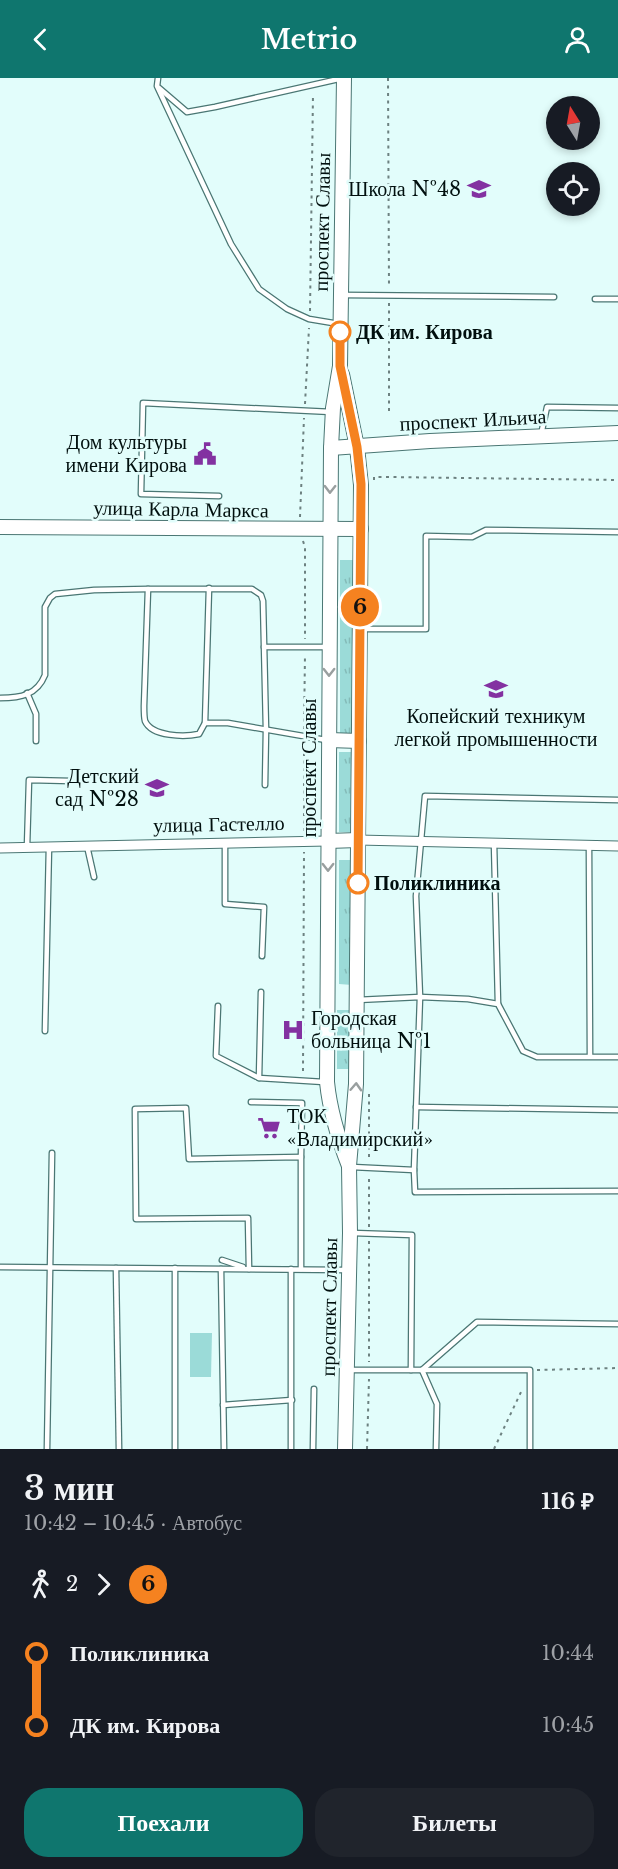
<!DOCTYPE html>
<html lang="ru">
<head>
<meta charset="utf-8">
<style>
	:root { --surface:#171b24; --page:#20242c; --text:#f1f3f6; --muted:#9ea1a6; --accent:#0f766e }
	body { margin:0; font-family:"Libre Baskerville",serif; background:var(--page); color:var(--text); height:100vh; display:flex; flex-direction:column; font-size:22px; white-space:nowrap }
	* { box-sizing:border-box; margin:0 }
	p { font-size:20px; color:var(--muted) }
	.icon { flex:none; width:33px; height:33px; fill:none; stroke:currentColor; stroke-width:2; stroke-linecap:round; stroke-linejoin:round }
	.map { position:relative; height:1371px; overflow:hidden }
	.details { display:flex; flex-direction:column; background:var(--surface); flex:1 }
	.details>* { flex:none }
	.badge { padding:0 12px; border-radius:20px; font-size:21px; line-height:39px }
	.needle { width:39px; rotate:349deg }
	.buttons { position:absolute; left:546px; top:18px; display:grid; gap:12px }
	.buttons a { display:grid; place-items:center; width:54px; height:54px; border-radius:50%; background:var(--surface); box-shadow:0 3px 9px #0003; font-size:30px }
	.map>.badge { position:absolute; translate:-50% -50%; box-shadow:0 0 0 3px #fff }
	.legs { display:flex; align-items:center; gap:9px; height:66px; padding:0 24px; font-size:20px }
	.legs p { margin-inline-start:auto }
	.overview { display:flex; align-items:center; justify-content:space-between; height:102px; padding:0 24px }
	h1 { font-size:33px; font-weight:600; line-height:45px }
	.cta { display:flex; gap:12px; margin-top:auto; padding:12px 24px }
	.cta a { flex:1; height:69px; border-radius:24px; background:var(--accent); color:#fff; font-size:24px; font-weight:600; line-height:69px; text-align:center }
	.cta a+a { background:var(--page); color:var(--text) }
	ul { padding:0 24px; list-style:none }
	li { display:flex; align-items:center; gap:21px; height:72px; font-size:22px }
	li i { display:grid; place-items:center; width:9px; height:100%; margin:0 8px; background:currentColor }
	li i::after { content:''; width:15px; height:15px; margin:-8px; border:4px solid; border-radius:50%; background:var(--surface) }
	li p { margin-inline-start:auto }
	li:first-child i { background:linear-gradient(#0000 50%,currentColor 0) }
	li:last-child i { background:linear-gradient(currentColor 50%,#0000 0) }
	header { display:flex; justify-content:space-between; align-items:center; height:78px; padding:0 24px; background:var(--accent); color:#fff; font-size:27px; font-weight:600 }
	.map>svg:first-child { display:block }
</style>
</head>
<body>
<header><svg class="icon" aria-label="back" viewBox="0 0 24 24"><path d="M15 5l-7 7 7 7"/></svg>Metrio<svg class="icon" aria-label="person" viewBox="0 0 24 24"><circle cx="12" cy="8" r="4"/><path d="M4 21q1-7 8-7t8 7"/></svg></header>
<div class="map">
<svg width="618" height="1371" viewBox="0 0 618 1371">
	<defs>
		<pattern id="grass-tufts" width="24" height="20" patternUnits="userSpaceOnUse" patternTransform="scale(1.5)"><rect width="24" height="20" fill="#9bdbd8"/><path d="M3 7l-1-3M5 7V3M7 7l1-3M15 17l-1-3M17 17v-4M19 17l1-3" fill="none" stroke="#84bbb8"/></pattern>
	</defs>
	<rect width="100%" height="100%" fill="#e2fdfb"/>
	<!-- grass -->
	<g fill="url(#grass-tufts)">
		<rect x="340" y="482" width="15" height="176"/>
		<rect x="339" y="674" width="14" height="80"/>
		<polygon points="339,782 352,782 352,907 339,906"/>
		<rect x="337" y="932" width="13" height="59"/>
	</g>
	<!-- green -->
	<polygon fill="#9bdbd8" points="190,1255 212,1255 211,1299 190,1299"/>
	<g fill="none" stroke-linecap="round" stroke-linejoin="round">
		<!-- lane casing -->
		<g stroke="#4a7673" stroke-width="7">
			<g id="lane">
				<polyline points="158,0 157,8 231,166 259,211 287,231 309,241 339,246"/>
				<polyline points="159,10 187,34 215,29 343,0"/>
				<polyline points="343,217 554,219"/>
				<polyline points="595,221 618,221"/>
				<polyline points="541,357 547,329 618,330"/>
				<polyline points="219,418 141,416 143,325 332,334"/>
				<path d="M 148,511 L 144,628 C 144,632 144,639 145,643 C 152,659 185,659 199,656 L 205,645 L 209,510"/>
				<polyline points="363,551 426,551 426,458 472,459 486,452 618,454"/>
				<polyline points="264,569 327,569"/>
				<polyline points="27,615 36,636 36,663"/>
				<path d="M 0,620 C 21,620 37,617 45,597 L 45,529 L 50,520 L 55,516 L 94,512 L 148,511 L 252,511 L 261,517 L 263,523 L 266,652 L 265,707"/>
				<polyline points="205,645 228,645 326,662"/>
				<polyline points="618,722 425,718 416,818 420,919 414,1092 415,1114 618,1113"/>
				<polyline points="225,765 225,826 264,829 262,878"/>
				<polyline points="494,765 498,926"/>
				<polyline points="87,768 94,799"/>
				<polyline points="589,768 590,978"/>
				<polyline points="27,769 29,702 71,703"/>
				<polyline points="357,922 420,919 468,921 498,926 523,973 537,979 618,979"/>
				<polyline points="218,928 216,978 259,1000 324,1004"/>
				<polyline points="45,953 49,768"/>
				<polyline points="259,1000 261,914"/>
				<polyline points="251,1024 302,1025 301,1079"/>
				<polyline points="416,1029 618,1032"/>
				<polyline points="352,1089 414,1092"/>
				<polyline points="353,1155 412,1157 411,1292"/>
				<polyline points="222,1182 243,1189"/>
				<polyline points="0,1189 346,1192"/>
				<polyline points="116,1190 119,1371"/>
				<polyline points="175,1190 175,1371"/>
				<polyline points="221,1191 224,1371"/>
				<polyline points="249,1191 248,1140 136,1141 135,1031 186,1030 189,1081 301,1079 301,1191"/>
				<polyline points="291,1191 291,1371"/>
				<polyline points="348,1292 530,1292 530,1371"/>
				<polyline points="223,1327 292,1322"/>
				<polyline points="47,1371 52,1075"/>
				<polyline points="313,1371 314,1311"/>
				<polyline points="436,1371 437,1326 422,1292 477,1244 618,1246"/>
			</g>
		</g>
		<!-- street casing -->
		<g stroke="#4a7673" stroke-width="11">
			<g id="street">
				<polyline points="358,762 618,768"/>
				<polyline points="0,770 328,763"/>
			</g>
		</g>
		<!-- secondary casing -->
		<g stroke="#4a7673" stroke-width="16">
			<g id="secondary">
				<path d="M 344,0 L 340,288 L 333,330 L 331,370 L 327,1004 C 330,1034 338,1060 349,1088"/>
				<polyline points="342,296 357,369 361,407 356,1006 349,1088 350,1155 345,1371"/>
				<polyline points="331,370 430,363 618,355"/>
				<polyline points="0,449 361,451"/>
				<polyline points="329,662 359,663"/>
				<polyline points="328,763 358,762"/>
			</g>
		</g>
		<!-- path -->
		<g stroke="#6d8180" stroke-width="2" stroke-dasharray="3 4.5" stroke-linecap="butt">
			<polyline points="388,0 389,210"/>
			<polyline points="389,225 389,333"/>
			<polyline points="310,233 313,16"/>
			<polyline points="305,326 309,250"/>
			<polyline points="374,402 374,399 389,399 618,402"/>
			<polyline points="300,439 304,340"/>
			<polyline points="303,463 305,469 305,561"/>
			<polyline points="304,651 305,576"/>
			<polyline points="304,753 304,666"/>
			<polyline points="303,993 304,774"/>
			<polyline points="369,1016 369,1083"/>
			<polyline points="369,1149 369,1097"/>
			<polyline points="369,1163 369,1284"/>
			<polyline points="537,1292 618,1290"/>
			<polyline points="367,1371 369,1301"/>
			<polyline points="494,1371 521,1314"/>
		</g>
		<!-- lane -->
		<use href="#lane" stroke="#fff" stroke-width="4.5"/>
		<!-- street -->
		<use href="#street" stroke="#fff" stroke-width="9"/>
		<!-- secondary -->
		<use href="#secondary" stroke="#fff" stroke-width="14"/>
	</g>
	<!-- one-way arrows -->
	<defs><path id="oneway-chevron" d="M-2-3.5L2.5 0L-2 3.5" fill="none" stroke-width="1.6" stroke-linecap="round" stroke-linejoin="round" transform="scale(1.5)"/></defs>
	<g stroke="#999f9f">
		<use href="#oneway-chevron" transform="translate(330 411) rotate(91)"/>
		<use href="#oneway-chevron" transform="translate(329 594) rotate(90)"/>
		<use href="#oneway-chevron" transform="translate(328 789) rotate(90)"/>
		<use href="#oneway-chevron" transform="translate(356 1009) rotate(-87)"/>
	</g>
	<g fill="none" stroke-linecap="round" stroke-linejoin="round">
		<!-- line-1 casing -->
		<g stroke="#fff" stroke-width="14">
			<polyline id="line-1" points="340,254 340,288 357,369 361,406 358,805"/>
		</g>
		<!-- line-1 -->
		<use href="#line-1" stroke="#f58220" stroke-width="9"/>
	</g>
	<!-- icons -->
	<defs>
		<g id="school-bare" transform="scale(1.8)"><path d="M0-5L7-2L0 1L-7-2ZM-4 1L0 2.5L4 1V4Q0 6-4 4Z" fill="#8331a1" stroke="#e2fdfb" stroke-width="2.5" paint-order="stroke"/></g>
		<g id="civic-bare" transform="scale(1.8)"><path d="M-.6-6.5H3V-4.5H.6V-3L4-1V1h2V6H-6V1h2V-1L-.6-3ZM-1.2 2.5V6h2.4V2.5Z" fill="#8331a1" stroke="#e2fdfb" stroke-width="2.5" paint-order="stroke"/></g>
		<g id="university-bare" transform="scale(1.8)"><path d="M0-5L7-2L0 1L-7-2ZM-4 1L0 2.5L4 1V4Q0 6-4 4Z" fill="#8331a1" stroke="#e2fdfb" stroke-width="2.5" paint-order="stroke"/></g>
		<g id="hospital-bare" transform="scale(1.8)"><path d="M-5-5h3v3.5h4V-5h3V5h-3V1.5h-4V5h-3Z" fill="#8331a1" stroke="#e2fdfb" stroke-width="2.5" paint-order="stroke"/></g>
		<g id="supermarket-bare" transform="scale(1.8)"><path d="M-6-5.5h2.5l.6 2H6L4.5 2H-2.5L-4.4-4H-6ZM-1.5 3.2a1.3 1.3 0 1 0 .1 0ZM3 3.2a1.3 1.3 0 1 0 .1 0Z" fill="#8331a1" stroke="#e2fdfb" stroke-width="2.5" paint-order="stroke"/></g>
	</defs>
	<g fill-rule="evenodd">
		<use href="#school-bare" x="479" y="111"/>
		<use href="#civic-bare" x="205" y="376"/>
		<use href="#university-bare" x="496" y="611"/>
		<use href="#school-bare" x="157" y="710"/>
		<use href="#hospital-bare" x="293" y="952"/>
		<use href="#supermarket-bare" x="269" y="1050"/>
	</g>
	<!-- markers -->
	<g fill="#fff" stroke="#f58220" stroke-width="3">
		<circle cx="340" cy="254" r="10"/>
		<circle cx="358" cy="805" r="10"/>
	</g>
	<g text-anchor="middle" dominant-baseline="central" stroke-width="5" stroke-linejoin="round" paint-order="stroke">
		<!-- poi labels -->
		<g font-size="20" fill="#010f0e" stroke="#e2fdfb" text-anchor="end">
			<text x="461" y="111">Школа №48</text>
			<text x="187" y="364">Дом культуры<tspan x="187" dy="23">имени Кирова</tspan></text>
			<text x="496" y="638" text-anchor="middle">Копейский техникум<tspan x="496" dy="23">легкой промышенности</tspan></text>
			<text x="139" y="698">Детский<tspan x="139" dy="23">сад №28</tspan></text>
			<text x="311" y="940" text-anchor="start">Городская<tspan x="311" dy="23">больница №1</tspan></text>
			<text x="287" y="1038" text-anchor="start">ТОК<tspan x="287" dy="23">«Владимирский»</tspan></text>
		</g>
		<!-- street labels -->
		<g font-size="20" fill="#010f0e" stroke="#e2fdfb">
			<text transform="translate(322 144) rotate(-89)">проспект Славы</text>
			<text transform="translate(473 342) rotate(-3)">проспект Ильича</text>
			<text transform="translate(181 431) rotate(1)">улица Карла Маркса</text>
			<text transform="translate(309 690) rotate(-90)">проспект Славы</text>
			<text transform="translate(219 746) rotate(-1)">улица Гастелло</text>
			<text transform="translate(329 1229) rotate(-89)">проспект Славы</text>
		</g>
		<!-- stop labels -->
		<g font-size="20" font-weight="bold" fill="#010f0e" stroke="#e2fdfb" text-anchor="start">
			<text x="356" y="254">ДК им. Кирова</text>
			<text x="374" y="805">Поликлиника</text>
		</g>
	</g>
</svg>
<div class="buttons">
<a><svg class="needle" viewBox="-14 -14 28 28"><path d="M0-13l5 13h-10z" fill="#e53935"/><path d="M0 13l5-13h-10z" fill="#9ea1a6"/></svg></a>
<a><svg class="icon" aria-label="locate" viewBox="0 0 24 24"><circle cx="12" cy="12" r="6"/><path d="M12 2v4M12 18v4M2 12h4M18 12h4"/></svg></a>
</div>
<b class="badge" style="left:360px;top:529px;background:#f58220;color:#111">6</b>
</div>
<section class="details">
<div class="overview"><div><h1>3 мин</h1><p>10:42 – 10:45 · Автобус</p></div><b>116 ₽</b></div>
<div class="legs"><svg class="icon" aria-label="walk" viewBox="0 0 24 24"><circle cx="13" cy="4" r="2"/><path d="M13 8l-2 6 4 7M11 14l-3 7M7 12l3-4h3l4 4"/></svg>2<svg class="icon" aria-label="forward" viewBox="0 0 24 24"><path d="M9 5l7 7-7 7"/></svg><b class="badge" style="background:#f58220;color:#111">6</b></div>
<ul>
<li><i style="color:#f58220"></i><b>Поликлиника</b><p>10:44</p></li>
<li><i style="color:#f58220"></i><b>ДК им. Кирова</b><p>10:45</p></li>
</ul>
<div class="cta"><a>Поехали</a><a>Билеты</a></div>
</section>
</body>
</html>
